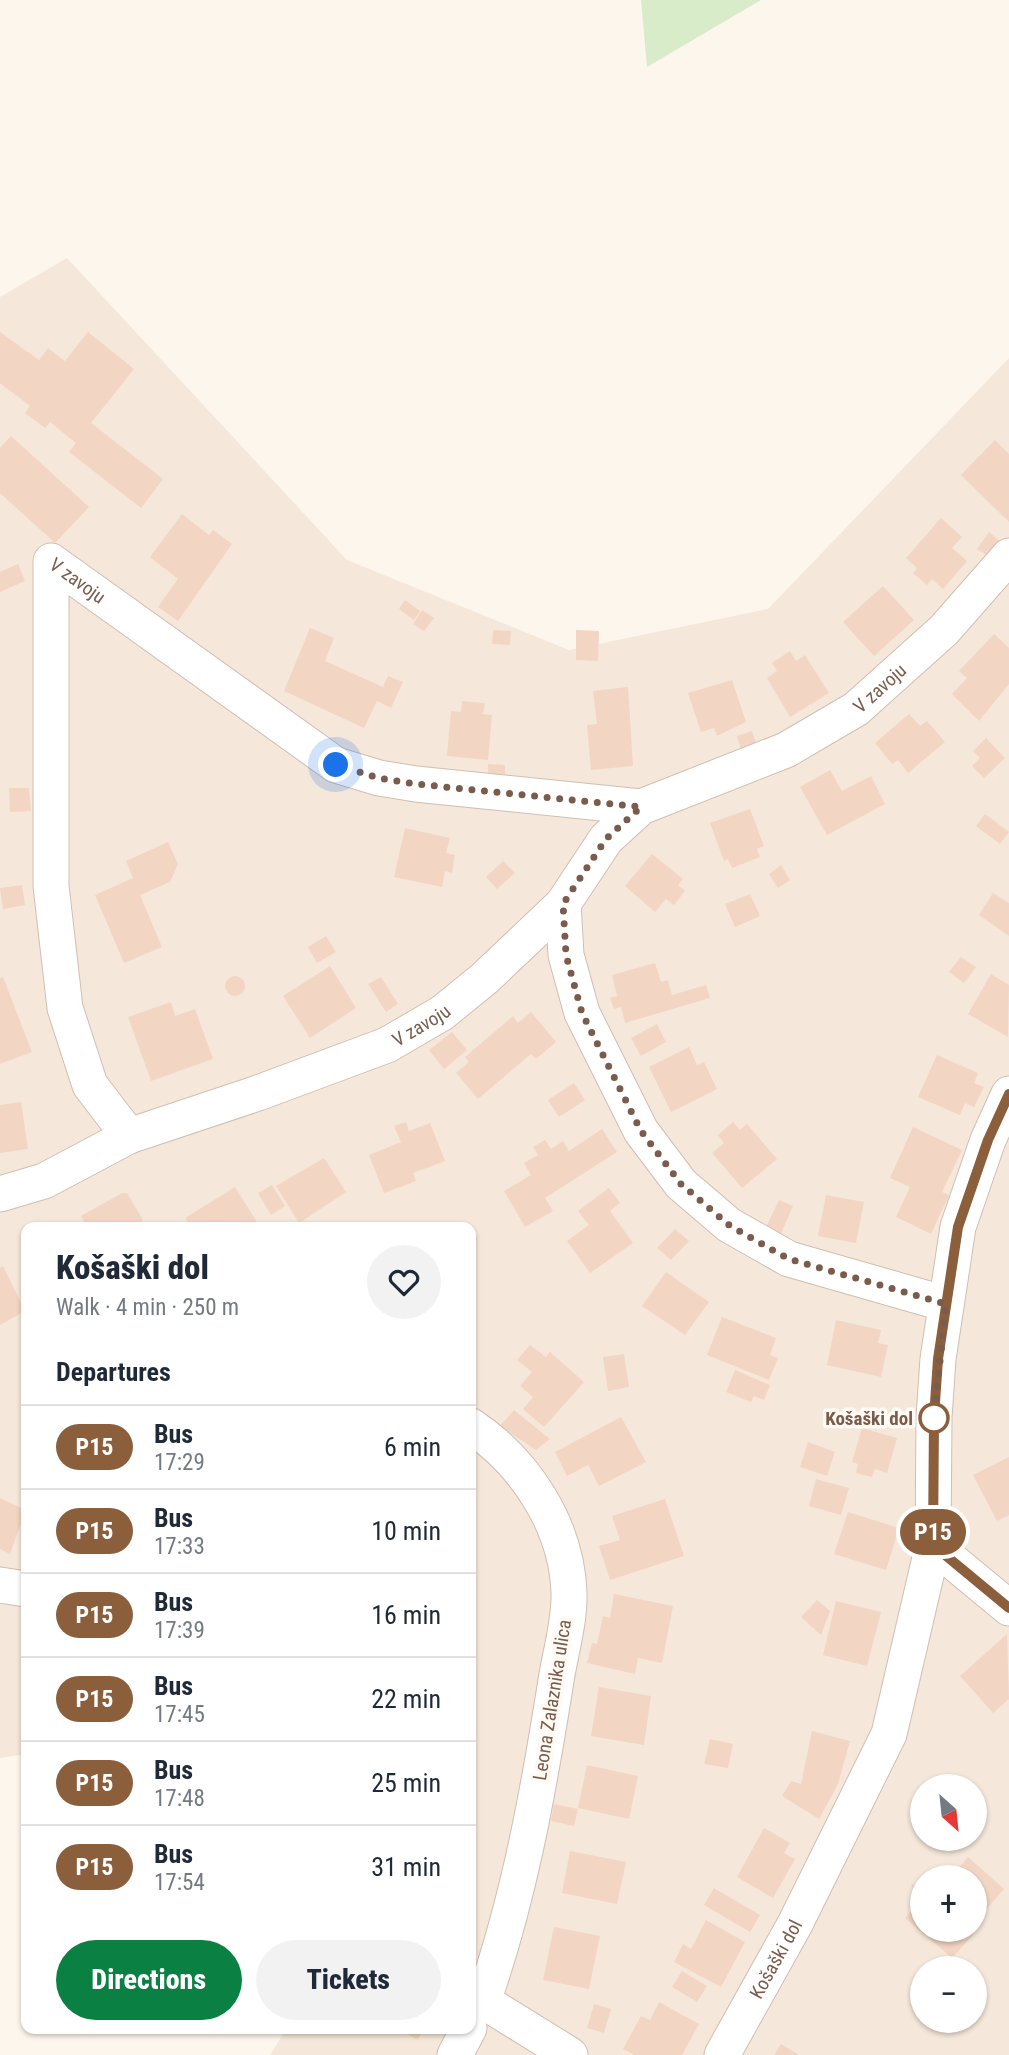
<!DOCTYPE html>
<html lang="en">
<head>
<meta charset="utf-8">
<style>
	:root { --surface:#fff; --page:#f2f2f3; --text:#1f2937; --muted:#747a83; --line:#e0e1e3; --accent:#0b8043 }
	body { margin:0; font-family:"Roboto Condensed",sans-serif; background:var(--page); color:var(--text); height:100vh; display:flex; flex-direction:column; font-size:26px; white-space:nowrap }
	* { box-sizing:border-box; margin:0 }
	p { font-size:23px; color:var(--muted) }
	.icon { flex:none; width:38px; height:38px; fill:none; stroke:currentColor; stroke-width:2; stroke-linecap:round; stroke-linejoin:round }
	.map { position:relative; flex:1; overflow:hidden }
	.panel { position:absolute; left:21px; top:1222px; width:455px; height:812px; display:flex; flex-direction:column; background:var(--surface); border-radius:14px; box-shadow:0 2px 5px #0004 }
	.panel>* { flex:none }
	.badge { padding:0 14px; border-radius:23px; font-size:24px; line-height:46px }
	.needle { width:46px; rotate:153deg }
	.buttons { position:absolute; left:910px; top:1774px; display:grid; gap:14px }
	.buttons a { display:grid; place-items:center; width:77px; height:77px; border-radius:50%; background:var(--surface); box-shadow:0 2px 5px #0004; font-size:35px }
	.you { position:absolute; width:35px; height:35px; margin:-18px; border:5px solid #fff; border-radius:50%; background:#1a73e8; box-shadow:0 0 0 10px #1a73e833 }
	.map>.badge { position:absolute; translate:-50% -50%; box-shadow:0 0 0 4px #fff }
	h2 { padding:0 35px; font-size:26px; line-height:63px }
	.round { display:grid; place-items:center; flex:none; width:74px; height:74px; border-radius:37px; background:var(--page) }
	.head { display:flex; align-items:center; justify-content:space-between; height:119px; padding:0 35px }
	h1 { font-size:33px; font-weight:800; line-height:52px }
	.button { display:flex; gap:14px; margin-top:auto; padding:14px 35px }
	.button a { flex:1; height:80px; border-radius:42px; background:var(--accent); color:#fff; font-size:28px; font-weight:800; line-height:80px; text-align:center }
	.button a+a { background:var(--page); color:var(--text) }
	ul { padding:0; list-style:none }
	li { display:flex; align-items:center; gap:21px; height:84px; padding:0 35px; border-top:2px solid var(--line) }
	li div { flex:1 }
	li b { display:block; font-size:26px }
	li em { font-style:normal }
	li .badge { min-width:77px; font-weight:700; text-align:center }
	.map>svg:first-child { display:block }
</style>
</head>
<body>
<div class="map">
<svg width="1009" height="2055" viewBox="0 0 1009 2055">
	<rect width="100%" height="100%" fill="#fdf6ec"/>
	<!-- residential -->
	<path fill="#f5e8da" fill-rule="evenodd" d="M 67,258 L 347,560 L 569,650 L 768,609 L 1009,358 L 1009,2055 L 270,2055 L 287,2028 L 471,2028 L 471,1227 L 26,1227 L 26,1754 L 0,1758 L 0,297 ZM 922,1787 L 975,1787 L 975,1839 L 922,1839 ZM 922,1878 L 975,1878 L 975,1930 L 922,1930 ZM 922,1969 L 975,1969 L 975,2021 L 922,2021 Z"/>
	<!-- green -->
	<polygon fill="#d8ecc9" points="641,0 761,0 647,67"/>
	<!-- building -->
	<g fill="#f3d5c3">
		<polygon points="0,332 39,360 48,348 65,361 88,332 134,369 91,423 163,479 141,508 69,452 76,443 50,422 45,428 25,413 30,406 0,383"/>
		<polygon points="11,436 89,507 55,543 0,493 0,448"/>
		<polygon points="995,440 1009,454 1009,522 961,475"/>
		<polygon points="182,514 209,535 213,530 232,544 178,621 158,607 178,579 150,557"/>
		<polygon points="941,518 962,537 952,548 967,561 943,589 932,579 927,585 913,573 917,568 906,558"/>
		<polygon points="989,532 1000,541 989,557 977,549"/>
		<polygon points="18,564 25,581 0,592 0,572"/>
		<polygon points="883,586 914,620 874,656 843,622"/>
		<polygon points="405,600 420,611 414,620 399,609"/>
		<polygon points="422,610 434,618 424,631 413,624"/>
		<polygon points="310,628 334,638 325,661 383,687 388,676 403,682 391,708 377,701 364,728 284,691"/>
		<polygon points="493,630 511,631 510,645 492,644"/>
		<polygon points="576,630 599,631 598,661 576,660"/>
		<polygon points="994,634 1009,648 1009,684 979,721 952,694 967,678 959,671"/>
		<polygon points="790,651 796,661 805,655 829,693 790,717 767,678 777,671 772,663"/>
		<polygon points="732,680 746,722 717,736 714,728 701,732 688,693"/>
		<polygon points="628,687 633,766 591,770 587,725 597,724 593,691"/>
		<polygon points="462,701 485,703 483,714 492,715 488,760 447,756 451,711 461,712"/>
		<polygon points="909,714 920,726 927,721 945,742 908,773 898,760 892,764 875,743"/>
		<polygon points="752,731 757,746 741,750 737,736"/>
		<polygon points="986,738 1005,758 984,778 972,766 980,758 973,751"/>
		<polygon points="488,764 505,765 505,776 488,776"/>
		<polygon points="830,770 842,791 871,776 885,804 827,835 800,787"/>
		<polygon points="9,788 29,788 31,811 10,812"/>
		<polygon points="750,809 764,846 757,849 760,857 732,868 728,859 724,861 710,823"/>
		<polygon points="985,814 1009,832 1000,844 976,826"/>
		<polygon points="405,828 450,838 446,853 455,855 452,873 445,871 442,887 394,877"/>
		<polygon points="168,842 178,864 170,882 140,895 162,947 124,963 95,895 133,878 126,861"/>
		<polygon points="652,854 683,879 678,885 685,891 674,905 666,899 655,912 625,886"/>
		<polygon points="503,861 515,873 497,889 486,877"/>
		<polygon points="781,865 790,880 778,888 769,874"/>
		<polygon points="22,885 25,905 3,909 0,888"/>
		<polygon points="993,893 1009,903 1009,936 979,915"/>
		<polygon points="750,894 760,916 735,927 725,904"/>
		<polygon points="326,936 336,952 317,963 308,947"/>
		<polygon points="961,957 976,967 964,983 949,972"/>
		<polygon points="655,963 661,982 668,980 672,995 706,985 710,998 625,1023 621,1007 614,1009 610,998 617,996 612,975"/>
		<polygon points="330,966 356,1008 310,1038 283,996"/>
		<polygon points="991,974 1009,985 1008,1037 968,1014"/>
		<circle cx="235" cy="986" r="10"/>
		<polygon points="3,977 32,1052 0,1064 0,978"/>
		<polygon points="381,977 398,1004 386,1012 368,984"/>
		<polygon points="171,1002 175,1016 195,1009 213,1059 151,1081 128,1017"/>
		<polygon points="531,1012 556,1042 536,1059 531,1054 478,1099 456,1073 469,1062 465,1057 513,1016 518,1023"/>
		<polygon points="657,1024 666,1042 641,1056 631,1038"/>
		<polygon points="452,1032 467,1050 444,1069 429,1050"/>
		<polygon points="689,1047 697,1065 704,1062 717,1089 671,1112 649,1067"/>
		<polygon points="937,1055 978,1073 974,1083 984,1087 974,1107 965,1103 960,1115 918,1097"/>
		<polygon points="574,1083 585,1100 559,1117 548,1100"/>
		<polygon points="21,1102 28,1149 0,1153 0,1105"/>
		<polygon points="406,1122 409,1131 430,1123 445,1161 413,1173 416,1181 384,1193 369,1155 401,1142 394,1126"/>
		<polygon points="733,1122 740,1130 747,1124 777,1159 742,1188 712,1153 724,1143 718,1135"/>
		<polygon points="913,1127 962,1150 942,1192 949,1195 931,1234 896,1217 910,1187 890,1178"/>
		<polygon points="602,1129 617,1152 545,1198 553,1211 525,1227 504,1191 531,1175 524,1163 538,1155 533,1147 545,1140 551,1149 563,1141 569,1151"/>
		<polygon points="324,1158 346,1192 299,1223 276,1186"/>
		<polygon points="272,1185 285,1206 271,1215 258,1193"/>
		<polygon points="235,1187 260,1227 191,1227 185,1218"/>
		<polygon points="609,1188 620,1203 610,1211 633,1243 590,1273 567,1241 589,1225 578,1211"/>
		<polygon points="122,1193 127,1193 143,1220 139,1223 141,1227 87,1227 81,1216"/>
		<polygon points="826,1195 864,1202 856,1243 818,1236"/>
		<polygon points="779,1200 793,1206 780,1236 765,1229"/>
		<polygon points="675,1229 689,1241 671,1260 657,1248"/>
		<polygon points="3,1266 25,1311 0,1325 0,1268"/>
		<polygon points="666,1272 709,1302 685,1335 642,1306"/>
		<polygon points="722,1317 776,1338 770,1355 778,1358 769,1380 707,1355"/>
		<polygon points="836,1320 881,1330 878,1343 888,1345 881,1377 827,1365"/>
		<polygon points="530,1345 546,1357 550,1352 584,1382 544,1427 523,1409 533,1397 520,1386 532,1372 517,1360"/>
		<polygon points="624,1354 629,1387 608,1391 603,1357"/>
		<polygon points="735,1370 770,1385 764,1400 754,1396 751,1402 726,1392"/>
		<polygon points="514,1410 550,1439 536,1450 500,1426"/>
		<polygon points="621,1417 646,1462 599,1486 588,1465 567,1476 555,1452"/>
		<polygon points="862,1428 897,1438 887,1473 875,1469 872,1477 856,1473 858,1464 852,1462"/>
		<polygon points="808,1442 835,1452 827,1476 800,1467"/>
		<polygon points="1009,1457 1009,1515 997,1521 973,1475"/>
		<polygon points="816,1479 849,1488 841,1515 809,1506"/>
		<polygon points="0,1498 26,1510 10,1554 0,1549"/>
		<polygon points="665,1499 684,1556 610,1580 599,1546 620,1540 612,1516"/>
		<polygon points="848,1512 899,1528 886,1570 834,1554"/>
		<polygon points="614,1594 673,1606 662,1663 638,1658 635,1674 587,1663 592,1643 597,1644 603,1616 610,1618"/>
		<polygon points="817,1600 830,1611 821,1635 801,1617"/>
		<polygon points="836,1601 881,1612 867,1666 823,1655"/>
		<polygon points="1007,1634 1009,1699 993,1713 960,1676"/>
		<polygon points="599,1687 651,1696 644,1745 591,1736"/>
		<polygon points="812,1731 850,1741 838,1784 819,1819 782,1796 791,1781 801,1784"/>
		<polygon points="710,1739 733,1744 728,1768 704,1764"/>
		<polygon points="587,1765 638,1776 629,1819 578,1808"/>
		<polygon points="554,1804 578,1809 574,1826 551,1821"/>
		<polygon points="764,1828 790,1843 784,1853 795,1859 773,1898 737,1877"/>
		<polygon points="570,1851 626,1862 617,1904 562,1893"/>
		<polygon points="968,1857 1004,1889 975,1922 975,1878 950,1878"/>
		<polygon points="911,1883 922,1893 922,1930 970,1930 973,1935 952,1958 905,1918 917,1904"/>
		<polygon points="714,1888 760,1915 750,1932 704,1905"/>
		<polygon points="706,1920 745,1942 721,1987 674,1962 683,1944 691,1949"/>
		<polygon points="554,1927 600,1936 589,1989 543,1980"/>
		<polygon points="682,1971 707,1986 697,2002 672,1987"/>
		<polygon points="659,2002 699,2024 682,2055 635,2055 623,2049 641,2016 650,2020"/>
		<polygon points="594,2004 611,2009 604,2033 587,2028"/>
		<polygon points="396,2028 424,2028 418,2040"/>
		<polygon points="781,2044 799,2055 774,2055"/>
	</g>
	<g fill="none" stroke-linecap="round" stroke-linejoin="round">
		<!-- minor casing -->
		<g stroke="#d1beb0" stroke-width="37">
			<g id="minor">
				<polyline points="563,904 566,955 582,1013 641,1131 681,1184 729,1225 789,1259 946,1304"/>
				<path id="s1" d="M 129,1136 L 90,1085 L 65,1008 L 51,886 L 51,561 L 336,765 L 379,778 L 416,784 L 641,807"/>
				<path id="s2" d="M 0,1194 L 44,1181 L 129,1136 L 258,1093 L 387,1045 L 442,1013 L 485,978 L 563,904 L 606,839 L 641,807 L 786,750 L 856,709 L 944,630 L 1009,556"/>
				<path d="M 471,1426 C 525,1462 567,1526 569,1593 C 570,1623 559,1657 555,1687 C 538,1793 519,1899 483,2001 L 570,2055"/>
				<polyline points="933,1545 1009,1608"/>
				<polyline points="0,1585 26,1589"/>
				<polyline points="455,2055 469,2028"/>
				<path id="s3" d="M 722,2055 L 795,1924 L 889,1734 L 933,1545 L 934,1417 L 938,1359 L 958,1227 L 988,1140 L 1009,1094"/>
			</g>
		</g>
		<!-- minor -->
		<use href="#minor" stroke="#fff" stroke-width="35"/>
	</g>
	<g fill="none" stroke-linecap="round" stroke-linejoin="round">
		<!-- line casing -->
		<g stroke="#fff" stroke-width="16">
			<polyline id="line" points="1009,1094 988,1140 958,1227 938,1359 934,1417 933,1545 1009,1608"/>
		</g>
		<!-- line -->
		<use href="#line" stroke="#8b5e3c" stroke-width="10"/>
		<!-- walk -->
		<polyline stroke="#7a5c4d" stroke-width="7" stroke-dasharray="0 12.6" points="336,765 379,778 416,784 641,807 606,839 563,904 566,955 582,1013 641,1131 681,1184 729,1225 769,1248 789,1259 946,1304 934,1418"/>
	</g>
	<!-- markers -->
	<circle fill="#fff" stroke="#8b5e3c" stroke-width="3.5" cx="934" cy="1418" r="14"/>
	<g text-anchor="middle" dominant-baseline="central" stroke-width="7" stroke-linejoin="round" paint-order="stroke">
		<!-- street labels -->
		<g font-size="19" fill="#7a5c4d" stroke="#fffaf3">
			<text stroke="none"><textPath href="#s1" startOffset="626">V zavoju</textPath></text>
			<text stroke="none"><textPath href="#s2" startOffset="1036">V zavoju</textPath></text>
			<text stroke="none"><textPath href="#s2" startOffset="455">V zavoju</textPath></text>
			<text transform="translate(552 1700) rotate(-81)">Leona Zalaznika ulica</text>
			<text stroke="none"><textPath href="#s3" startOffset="110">Košaški dol</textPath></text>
		</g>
		<!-- stop labels -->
		<g font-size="19" font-weight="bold" fill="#7a5c4d" stroke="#fffaf3" text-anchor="end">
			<text x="913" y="1418">Košaški dol</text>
		</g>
	</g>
</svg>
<div class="buttons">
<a><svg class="needle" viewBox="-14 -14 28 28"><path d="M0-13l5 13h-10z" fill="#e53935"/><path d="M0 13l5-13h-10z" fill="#747a83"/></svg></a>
<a>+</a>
<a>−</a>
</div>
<div class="you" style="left:336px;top:765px"></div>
<b class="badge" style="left:933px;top:1532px;background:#8b5e3c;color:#fff">P15</b>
<section class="panel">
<div class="head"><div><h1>Košaški dol</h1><p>Walk · 4 min · 250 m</p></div><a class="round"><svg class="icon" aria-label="heart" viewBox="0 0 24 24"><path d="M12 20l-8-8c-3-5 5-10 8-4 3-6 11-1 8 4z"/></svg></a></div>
<h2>Departures</h2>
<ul>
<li><span class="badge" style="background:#8b5e3c;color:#fff">P15</span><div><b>Bus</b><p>17:29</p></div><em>6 min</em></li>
<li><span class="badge" style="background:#8b5e3c;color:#fff">P15</span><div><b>Bus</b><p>17:33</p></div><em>10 min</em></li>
<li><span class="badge" style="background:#8b5e3c;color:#fff">P15</span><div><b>Bus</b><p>17:39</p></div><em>16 min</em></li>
<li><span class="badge" style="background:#8b5e3c;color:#fff">P15</span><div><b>Bus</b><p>17:45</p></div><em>22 min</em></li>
<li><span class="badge" style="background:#8b5e3c;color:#fff">P15</span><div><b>Bus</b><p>17:48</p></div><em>25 min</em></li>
<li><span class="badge" style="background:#8b5e3c;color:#fff">P15</span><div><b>Bus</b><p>17:54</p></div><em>31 min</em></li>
</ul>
<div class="button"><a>Directions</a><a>Tickets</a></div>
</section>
</div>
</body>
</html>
